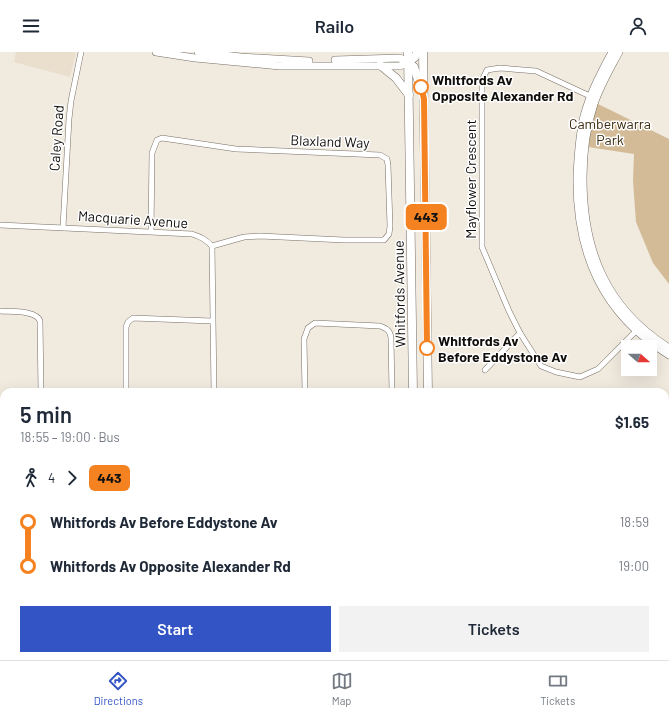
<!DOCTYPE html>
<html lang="en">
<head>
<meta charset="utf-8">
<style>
	:root { --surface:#fff; --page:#f2f2f3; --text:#1f2937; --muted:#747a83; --line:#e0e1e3; --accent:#3254c4 }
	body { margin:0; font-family:Barlow,sans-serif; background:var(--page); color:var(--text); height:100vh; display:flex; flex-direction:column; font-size:15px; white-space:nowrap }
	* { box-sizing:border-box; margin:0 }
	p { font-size:13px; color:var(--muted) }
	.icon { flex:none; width:22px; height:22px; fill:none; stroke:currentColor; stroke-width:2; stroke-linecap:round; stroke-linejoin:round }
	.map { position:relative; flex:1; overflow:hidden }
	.drawer { position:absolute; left:0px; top:336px; width:669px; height:272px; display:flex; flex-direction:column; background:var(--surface); border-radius:12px 12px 0 0; box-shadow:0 4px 16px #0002 }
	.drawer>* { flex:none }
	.badge { padding:0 8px; border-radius:6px; font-size:14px; line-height:26px }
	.needle { width:26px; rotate:111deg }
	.controls { position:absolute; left:621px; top:288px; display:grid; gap:8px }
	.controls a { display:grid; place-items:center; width:36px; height:36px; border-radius:0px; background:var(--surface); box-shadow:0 4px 16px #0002; font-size:20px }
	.map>.badge { position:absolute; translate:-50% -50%; box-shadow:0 0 0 2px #fff }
	.legs { display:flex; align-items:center; gap:6px; height:44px; padding:0 20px; font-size:13px }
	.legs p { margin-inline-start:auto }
	.overview { display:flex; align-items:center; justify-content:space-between; height:68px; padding:0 20px }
	h1 { font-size:22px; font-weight:600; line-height:30px }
	.primary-button { display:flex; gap:8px; margin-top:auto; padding:8px 20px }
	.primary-button a { flex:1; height:46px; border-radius:0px; background:var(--accent); color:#fff; font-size:16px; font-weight:600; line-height:46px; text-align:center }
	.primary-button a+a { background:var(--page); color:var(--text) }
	ul { padding:0 20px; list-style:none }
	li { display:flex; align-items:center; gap:14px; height:44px; font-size:15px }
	li i { display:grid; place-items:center; width:6px; height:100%; margin:0 5px; background:currentColor }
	li i::after { content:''; width:10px; height:10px; margin:-5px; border:3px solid; border-radius:50%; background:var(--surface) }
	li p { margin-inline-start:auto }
	li:first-child i { background:linear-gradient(#0000 50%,currentColor 0) }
	li:last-child i { background:linear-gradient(currentColor 50%,#0000 0) }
	header { display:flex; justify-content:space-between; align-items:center; height:52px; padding:0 20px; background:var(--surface); font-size:18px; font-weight:600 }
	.tab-bar { display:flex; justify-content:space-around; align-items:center; height:56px; border-top:1px solid var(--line); background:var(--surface); font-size:11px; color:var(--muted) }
	.tab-bar a { display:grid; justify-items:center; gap:2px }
	.tab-bar .active { color:var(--accent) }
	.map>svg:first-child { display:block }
</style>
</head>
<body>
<header><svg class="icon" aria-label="menu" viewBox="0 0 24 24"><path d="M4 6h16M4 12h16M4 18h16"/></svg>Railo<svg class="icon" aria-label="person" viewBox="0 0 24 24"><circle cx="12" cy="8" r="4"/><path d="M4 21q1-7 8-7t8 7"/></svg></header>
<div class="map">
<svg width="669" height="608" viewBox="0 0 669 608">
	<rect width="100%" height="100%" fill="#f1eadf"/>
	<!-- built -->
	<polygon fill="#eadecd" points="16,0 76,0 70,25 14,10"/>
	<!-- green -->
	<polygon fill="#d3bb97" points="594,50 669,87 669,232 653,211 636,170 633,129 634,102 588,95"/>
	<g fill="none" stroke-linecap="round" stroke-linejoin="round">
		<!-- street casing -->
		<g stroke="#766f66" stroke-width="6">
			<g id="street">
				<polyline points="592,45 536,19 500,16 487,18 482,28 482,195 509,259 520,281 541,314 556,320 580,325 598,317 638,277"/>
				<path d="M 0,173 L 192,182 C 201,185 205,187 212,194 L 214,340"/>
				<polyline points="63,175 69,67 71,49 81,0"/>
				<polyline points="151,179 152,101 157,88 162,86 236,97 380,103 387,107 388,113 390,174 389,182 384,188 344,188 260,184 244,185 212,194"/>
				<path d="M 0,259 C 11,260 36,258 40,269 L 41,340"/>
				<polyline points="485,318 520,281"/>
				<polyline points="126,340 126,275 128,270 133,266 212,269"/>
				<path d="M 305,340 L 304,287 L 308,276 L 315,271 L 380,274 C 388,277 390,279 391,286 L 392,340"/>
				<polyline points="0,441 4,440"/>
				<polyline points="4,537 4,546"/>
				<polyline points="665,558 669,563"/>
				<polyline points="32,604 34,608"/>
				<polyline points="549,604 559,608"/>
				<polyline points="658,604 661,608"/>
				<polyline points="129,608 129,604"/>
				<polyline points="134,608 148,604"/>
				<polyline points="379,608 380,604"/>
			</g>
		</g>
		<!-- secondary casing -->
		<g stroke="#766f66" stroke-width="8">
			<g id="secondary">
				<polyline points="156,0 195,6 280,14 400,14 408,10"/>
				<polyline points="198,0 241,5 309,9"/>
				<path d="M 612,0 C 601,21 590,41 584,64 C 579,84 578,103 577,124 C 576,201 602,262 669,303"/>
				<path d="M 619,0 C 610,17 600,34 594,52 C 586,76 583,101 583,126 C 583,199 606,256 669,296"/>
				<polyline points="335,8 400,6 408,10"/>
				<polyline points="665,404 669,395"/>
				<polyline points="665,420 669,410"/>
				<polyline points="665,451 669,453"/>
				<polyline points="665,459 669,462"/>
				<polyline points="665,573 669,569"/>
				<polyline points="627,608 631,604"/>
			</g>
		</g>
		<!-- primary casing -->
		<g stroke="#766f66" stroke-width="9">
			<g id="primary">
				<polyline points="408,0 413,340"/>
				<polyline points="417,0 415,5 408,10 414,15 421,37"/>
				<polyline points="423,0 428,340"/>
				<polyline points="380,13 396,26 409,43"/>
				<polyline points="403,608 404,604"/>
				<polyline points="418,608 419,604"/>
			</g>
		</g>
		<!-- street -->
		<use href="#street" stroke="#fff" stroke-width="5"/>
		<!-- secondary -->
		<use href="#secondary" stroke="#fff" stroke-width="7"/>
		<!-- primary -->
		<use href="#primary" stroke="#fff" stroke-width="8"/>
	</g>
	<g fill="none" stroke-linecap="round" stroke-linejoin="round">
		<!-- line-1 casing -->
		<g stroke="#fff" stroke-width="9">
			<polyline id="line-1" points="421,35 424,47 427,296"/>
		</g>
		<!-- line-1 -->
		<use href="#line-1" stroke="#f58220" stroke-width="6"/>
	</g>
	<!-- markers -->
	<g fill="#fff" stroke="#f58220" stroke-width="2">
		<circle cx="421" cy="35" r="7"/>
		<circle cx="427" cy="296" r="7"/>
	</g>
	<g text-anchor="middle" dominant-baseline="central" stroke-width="3" stroke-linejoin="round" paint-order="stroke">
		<!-- stop labels -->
		<g font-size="14" font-weight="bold" fill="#100d0a" stroke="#fff" text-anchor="start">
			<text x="432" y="27">Whitfords Av<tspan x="432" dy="16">Opposite Alexander Rd</tspan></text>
			<text x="438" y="288">Whitfords Av<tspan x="438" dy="16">Before Eddystone Av</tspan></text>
		</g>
		<!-- park labels -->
		<g font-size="14" fill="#3a290d" stroke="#fff">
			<text x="610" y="71">Camberwarra<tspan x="610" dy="16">Park</tspan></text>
		</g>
		<!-- street labels -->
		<g font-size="14" fill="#100d0a" stroke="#fff">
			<text transform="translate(56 86) rotate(-86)">Caley Road</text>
			<text transform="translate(330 89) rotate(2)">Blaxland Way</text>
			<text transform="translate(470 127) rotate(-90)">Mayflower Crescent</text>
			<text transform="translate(133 167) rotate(4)">Macquarie Avenue</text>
			<text transform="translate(399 242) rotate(-91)">Whitfords Avenue</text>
		</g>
	</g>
</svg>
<div class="controls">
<a><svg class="needle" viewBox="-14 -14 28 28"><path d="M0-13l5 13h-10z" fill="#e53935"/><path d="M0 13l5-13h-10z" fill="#747a83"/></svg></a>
</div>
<b class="badge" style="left:426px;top:165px;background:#f58220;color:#111">443</b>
<section class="drawer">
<div class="overview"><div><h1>5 min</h1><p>18:55 – 19:00 · Bus</p></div><b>$1.65</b></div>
<div class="legs"><svg class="icon" aria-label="walk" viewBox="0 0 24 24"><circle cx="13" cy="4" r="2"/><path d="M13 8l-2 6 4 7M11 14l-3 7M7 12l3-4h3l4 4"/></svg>4<svg class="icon" aria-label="forward" viewBox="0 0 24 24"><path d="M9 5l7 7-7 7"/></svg><b class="badge" style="background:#f58220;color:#111">443</b></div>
<ul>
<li><i style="color:#f58220"></i><b>Whitfords Av Before Eddystone Av</b><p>18:59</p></li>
<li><i style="color:#f58220"></i><b>Whitfords Av Opposite Alexander Rd</b><p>19:00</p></li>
</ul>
<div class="primary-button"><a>Start</a><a>Tickets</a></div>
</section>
</div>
<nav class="tab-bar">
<a class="active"><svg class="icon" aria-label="directions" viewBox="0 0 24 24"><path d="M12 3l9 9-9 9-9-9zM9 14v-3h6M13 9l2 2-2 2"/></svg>Directions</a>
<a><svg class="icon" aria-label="map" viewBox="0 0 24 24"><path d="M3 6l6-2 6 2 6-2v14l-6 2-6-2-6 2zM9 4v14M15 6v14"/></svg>Map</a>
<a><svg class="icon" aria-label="tickets" viewBox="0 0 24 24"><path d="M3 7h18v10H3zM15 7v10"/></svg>Tickets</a>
</nav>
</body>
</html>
